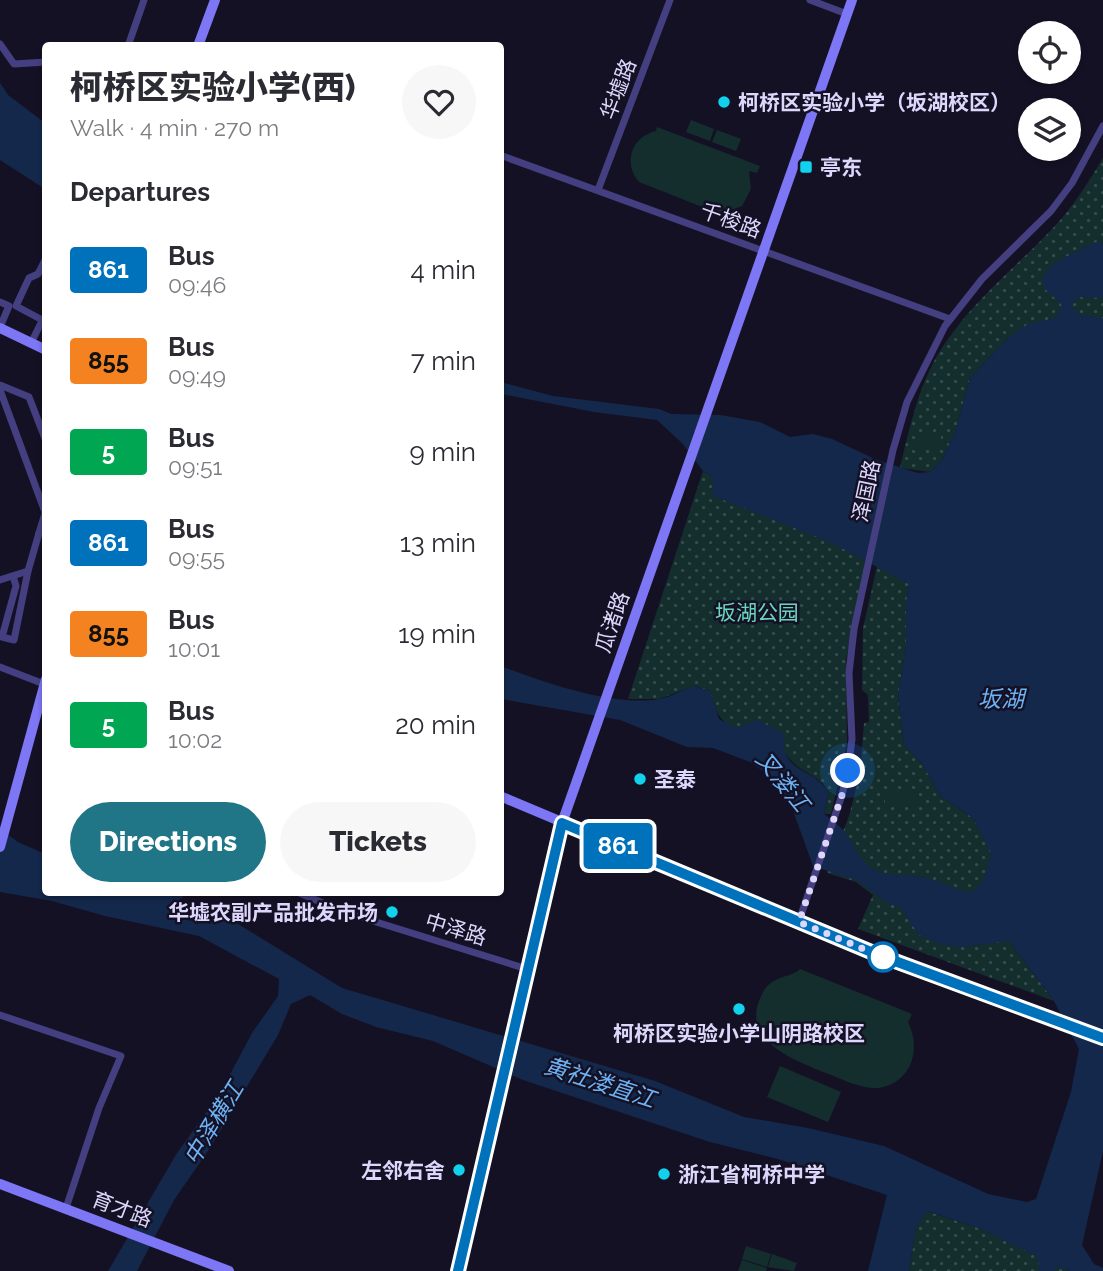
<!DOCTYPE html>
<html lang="en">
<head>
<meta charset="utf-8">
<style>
	:root { --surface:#fff; --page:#f7f7f7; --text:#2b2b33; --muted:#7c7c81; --accent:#207687 }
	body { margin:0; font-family:Raleway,"Noto Sans SC",sans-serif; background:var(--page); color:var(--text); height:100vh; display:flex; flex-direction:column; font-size:26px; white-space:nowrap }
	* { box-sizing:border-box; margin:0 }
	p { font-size:23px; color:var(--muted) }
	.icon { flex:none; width:38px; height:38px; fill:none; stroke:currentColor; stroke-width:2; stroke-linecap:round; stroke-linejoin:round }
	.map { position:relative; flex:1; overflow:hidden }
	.details { position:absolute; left:42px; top:42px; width:462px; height:854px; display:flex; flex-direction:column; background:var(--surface); border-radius:7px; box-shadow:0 2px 5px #0004 }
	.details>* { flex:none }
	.badge { padding:0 14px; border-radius:5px; font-size:24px; line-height:46px }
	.buttons { position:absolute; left:1018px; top:21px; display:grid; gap:14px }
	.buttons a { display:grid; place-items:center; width:63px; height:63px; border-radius:50%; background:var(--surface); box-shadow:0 2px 5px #0004; font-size:35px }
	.you { position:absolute; width:35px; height:35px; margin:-18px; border:5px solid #fff; border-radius:50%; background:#1a73e8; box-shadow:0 0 0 10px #1a73e833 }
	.map>.badge { position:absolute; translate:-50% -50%; box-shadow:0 0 0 4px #fff }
	h2 { padding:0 28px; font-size:26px; line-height:63px }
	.round { display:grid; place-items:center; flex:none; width:74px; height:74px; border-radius:37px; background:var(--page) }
	.headline { display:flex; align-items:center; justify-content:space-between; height:119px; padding:0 28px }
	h1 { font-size:33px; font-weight:800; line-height:52px }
	.action { display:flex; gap:14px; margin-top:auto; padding:14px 28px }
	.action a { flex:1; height:80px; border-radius:42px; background:var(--accent); color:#fff; font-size:28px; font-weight:800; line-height:80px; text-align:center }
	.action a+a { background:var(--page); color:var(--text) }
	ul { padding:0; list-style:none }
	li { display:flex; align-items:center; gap:21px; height:91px; padding:0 28px }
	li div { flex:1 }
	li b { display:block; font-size:26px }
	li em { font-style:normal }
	li .badge { min-width:77px; font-weight:700; text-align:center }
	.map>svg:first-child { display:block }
</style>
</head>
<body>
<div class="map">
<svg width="1103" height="1271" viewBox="0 0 1103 1271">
	<defs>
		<pattern id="park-dots" width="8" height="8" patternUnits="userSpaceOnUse" patternTransform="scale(1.75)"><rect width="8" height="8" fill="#142e2e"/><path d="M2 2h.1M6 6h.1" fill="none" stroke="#364c4d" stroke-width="1.8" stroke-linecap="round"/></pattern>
	</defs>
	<rect width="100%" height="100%" fill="#151125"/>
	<!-- park -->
	<g fill="url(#park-dots)">
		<path d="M 1103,158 L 1103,319 L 1009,337 L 970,378 L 955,432 L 941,462 L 930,472 L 900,468 C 910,426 920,378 946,342 C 975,299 1017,266 1053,228 C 1073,207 1088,183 1103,158 Z"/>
		<path d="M 703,471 L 867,561 L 846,659 L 847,743 L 831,814 L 824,814 L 829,793 C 818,771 797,775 783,749 C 749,736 716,732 710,691 L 695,686 L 659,699 L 628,699 Z"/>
		<polygon points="877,566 909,584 906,604 906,646 898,696 904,745 923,765 940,796 973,818 992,853 1009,941 1054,1001 858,929 873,895 856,882 827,873 849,816 860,773 864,723 869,722 868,695 862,690 863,628"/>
		<polygon points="926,1211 979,1228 1070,1271 909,1271 916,1227"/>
	</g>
	<!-- pitch -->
	<g fill="#142e2e">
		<polygon points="691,120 714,129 710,141 686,132"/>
		<path d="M 657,127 L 760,166 L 757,173 L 749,171 L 751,189 L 742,206 L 720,214 L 639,182 C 623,163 631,137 656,131 Z"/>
		<polygon points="717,130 741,139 736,151 712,142"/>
		<rect x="916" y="436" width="25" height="13"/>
		<polygon points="885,790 918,790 919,806 885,806"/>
		<path d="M 800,969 L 912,1014 L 908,1022 C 922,1049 911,1084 878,1088 C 860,1089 842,1079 826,1073 C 794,1060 738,1040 762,994 C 772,974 790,979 800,969 Z"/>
		<polygon points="780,1066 841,1092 828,1122 767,1097"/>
		<polygon points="746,1246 771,1254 767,1267 742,1259"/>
		<polygon points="772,1254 797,1263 794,1271 768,1267"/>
		<polygon points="742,1260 767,1268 766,1271 738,1271"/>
	</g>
	<!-- water -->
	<g fill="#14284b">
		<polygon points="0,83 8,95 45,123 45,189 0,160"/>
		<path d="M 1098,241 L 1103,244 L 1103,298 L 1077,297 L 1072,306 L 1079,315 L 1103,318 L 1103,1151 L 1082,1245 L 1094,1264 L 1103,1268 L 1103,1271 L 1070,1271 L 1057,1266 L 1054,1271 L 1039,1271 L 1038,1257 L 979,1228 L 927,1211 L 916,1227 L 909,1271 L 868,1271 L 887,1195 L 778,1159 L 710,1142 L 523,1080 L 433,1041 L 376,1027 L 342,1014 L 310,995 L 291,1004 L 278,1035 L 210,1148 L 174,1200 L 137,1271 L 108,1271 L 177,1153 L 219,1095 L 252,1033 L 278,996 L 279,979 L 199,936 L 105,916 L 52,901 L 0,892 L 0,829 L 18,842 L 45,854 L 46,892 L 186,893 L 177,903 L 184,913 L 210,924 L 212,915 L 230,919 L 342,988 L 655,1081 L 744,1117 L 808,1128 L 884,1146 L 988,1194 L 1027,1202 L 1036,1199 L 1071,1092 L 1079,1049 L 1054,1001 L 1009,941 L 961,947 L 943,945 L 919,935 L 900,907 L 889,904 L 858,881 L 813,866 L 791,805 L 770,776 L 750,762 L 713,748 L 687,747 L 620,720 L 501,699 L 501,666 C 543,682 614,707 659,699 C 671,697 683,690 694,686 L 710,691 L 719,719 L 736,728 L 758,720 L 784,734 C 780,775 814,766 829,793 L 824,814 C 831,819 839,825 845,832 C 852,842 859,860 870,867 C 887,879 903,873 922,877 C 963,885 977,916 991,853 L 973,818 L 940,796 L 923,765 L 904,745 L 898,696 L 906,646 L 906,604 L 909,584 L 830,542 L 713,496 L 712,476 L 703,471 L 682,443 L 657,420 L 594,412 L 501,394 L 501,382 L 553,396 L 659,409 L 671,414 L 720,415 L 760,422 L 790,437 L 813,434 L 832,439 L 877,460 L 918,473 L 930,472 L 941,462 L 955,432 L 970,378 L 1009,337 L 1028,324 L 1056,318 L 1062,306 C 1057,298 1051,296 1046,290 C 1029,267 1085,249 1098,241 Z"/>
	</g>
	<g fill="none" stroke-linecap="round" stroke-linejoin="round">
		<!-- street -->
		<g stroke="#443f80" stroke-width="7">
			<polyline points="810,0 847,14"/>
			<polyline points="0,44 14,64 46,62"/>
			<polyline points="128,46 144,0"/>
			<polyline points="500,155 950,319"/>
			<polyline points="598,190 670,0"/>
			<polyline points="46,258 38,274 29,278 16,306 46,322"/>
			<polyline points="0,302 9,306 0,327"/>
			<polyline points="31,343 42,321"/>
			<polyline points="0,385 29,397 46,441"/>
			<polyline points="0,390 45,512"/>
			<polyline points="39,533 46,510"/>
			<polyline points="13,576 16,586 2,637 14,640 28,571"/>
			<polyline points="0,580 28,571 39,533 46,535"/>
			<polyline points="0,667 44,684"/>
			<polyline points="297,892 344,912 527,969"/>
			<polyline points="799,921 842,795 848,771 852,739 849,673 854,629 893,450 907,402 945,326 982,279 1051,211 1072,183 1103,126"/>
			<polyline points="0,1015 121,1056 99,1108 66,1208"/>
		</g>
		<!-- secondary -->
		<g stroke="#7d76f5" stroke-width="10">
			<polyline points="198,46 215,0"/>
			<polyline points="0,328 46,350"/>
			<polyline points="500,796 876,954 1103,1038"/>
			<polyline points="0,847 46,679"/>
			<polyline points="0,1184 229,1271"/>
			<polyline points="458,1271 562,823 852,0"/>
		</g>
	</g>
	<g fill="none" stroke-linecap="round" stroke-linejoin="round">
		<!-- line casing -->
		<g stroke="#fff" stroke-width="16">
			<polyline id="line" points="458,1271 562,823 876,954 1103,1038"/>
		</g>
		<!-- line -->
		<use href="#line" stroke="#0072bc" stroke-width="10"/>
		<!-- walk -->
		<polyline stroke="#ddd7fc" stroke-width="7" stroke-dasharray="0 12.6" points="848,771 842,795 799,922 883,957"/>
	</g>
	<!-- markers -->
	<g fill="#12d1ed" stroke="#151125" stroke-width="2.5">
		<circle cx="724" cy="102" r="7"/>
		<rect x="799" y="160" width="14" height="14" rx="3.5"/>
		<circle cx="640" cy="779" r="7"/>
		<circle cx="392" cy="912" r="7"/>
		<circle cx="739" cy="1009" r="7"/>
		<circle cx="459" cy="1170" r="7"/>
		<circle cx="664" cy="1174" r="7"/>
	</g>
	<circle fill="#fff" stroke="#0072bc" stroke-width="3.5" cx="883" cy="957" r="14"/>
	<g text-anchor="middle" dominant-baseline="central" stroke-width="5" stroke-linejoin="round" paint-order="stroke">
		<!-- street labels -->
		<g font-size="21" fill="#ddd7fc" stroke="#151125">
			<text transform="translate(618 89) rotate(-69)">华墟路</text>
			<text transform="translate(731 220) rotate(20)">千梭路</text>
			<text transform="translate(866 491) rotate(-78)">泽国路</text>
			<text transform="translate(612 622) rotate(-71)">瓜渚路</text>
			<text transform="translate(456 929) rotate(17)">中泽路</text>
			<text transform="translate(122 1209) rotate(21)">育才路</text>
		</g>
		<!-- poi labels -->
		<g font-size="21" font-weight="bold" fill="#ddd7fc" stroke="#151125" text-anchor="start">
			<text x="738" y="102">柯桥区实验小学（坂湖校区）</text>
			<text x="820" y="167">亭东</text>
			<text x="654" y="779">圣泰</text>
			<text x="378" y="912" text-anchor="end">华墟农副产品批发市场</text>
			<text x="739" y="1033" text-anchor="middle">柯桥区实验小学山阴路校区</text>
			<text x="445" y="1170" text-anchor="end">左邻右舍</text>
			<text x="678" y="1174">浙江省柯桥中学</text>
		</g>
		<!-- park labels -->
		<g font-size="21" fill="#68d7be" stroke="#151125">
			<text x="757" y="612">坂湖公园</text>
		</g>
		<!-- water labels -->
		<g font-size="23" font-style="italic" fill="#6db2f4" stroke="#151125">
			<text x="1001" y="698">坂湖</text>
			<text transform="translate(783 781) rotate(51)">叉溇江</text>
			<text transform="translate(600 1082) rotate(18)">黄社溇直江</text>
			<text transform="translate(213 1123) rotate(-59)">中泽横江</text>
		</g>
	</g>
</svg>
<div class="buttons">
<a><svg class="icon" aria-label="locate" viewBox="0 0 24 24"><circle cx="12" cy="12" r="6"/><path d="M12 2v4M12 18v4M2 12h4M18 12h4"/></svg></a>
<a><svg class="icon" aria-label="layers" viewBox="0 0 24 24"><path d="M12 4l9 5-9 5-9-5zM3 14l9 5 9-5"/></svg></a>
</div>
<div class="you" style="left:848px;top:771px"></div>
<b class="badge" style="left:618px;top:846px;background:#0072bc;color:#fff">861</b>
<section class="details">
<div class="headline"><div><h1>柯桥区实验小学(西)</h1><p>Walk · 4 min · 270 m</p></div><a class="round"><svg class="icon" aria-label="heart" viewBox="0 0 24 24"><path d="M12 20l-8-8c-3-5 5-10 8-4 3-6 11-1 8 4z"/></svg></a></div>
<h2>Departures</h2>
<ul>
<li><span class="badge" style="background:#0072bc;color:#fff">861</span><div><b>Bus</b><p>09:46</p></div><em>4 min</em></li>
<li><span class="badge" style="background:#f58220;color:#111">855</span><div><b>Bus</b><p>09:49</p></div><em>7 min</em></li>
<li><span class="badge" style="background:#00a651;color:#fff">5</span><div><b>Bus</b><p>09:51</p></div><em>9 min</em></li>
<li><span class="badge" style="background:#0072bc;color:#fff">861</span><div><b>Bus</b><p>09:55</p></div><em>13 min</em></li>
<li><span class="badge" style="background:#f58220;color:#111">855</span><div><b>Bus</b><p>10:01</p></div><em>19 min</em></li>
<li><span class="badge" style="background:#00a651;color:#fff">5</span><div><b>Bus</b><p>10:02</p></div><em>20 min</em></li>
</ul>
<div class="action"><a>Directions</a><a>Tickets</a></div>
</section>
</div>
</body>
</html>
